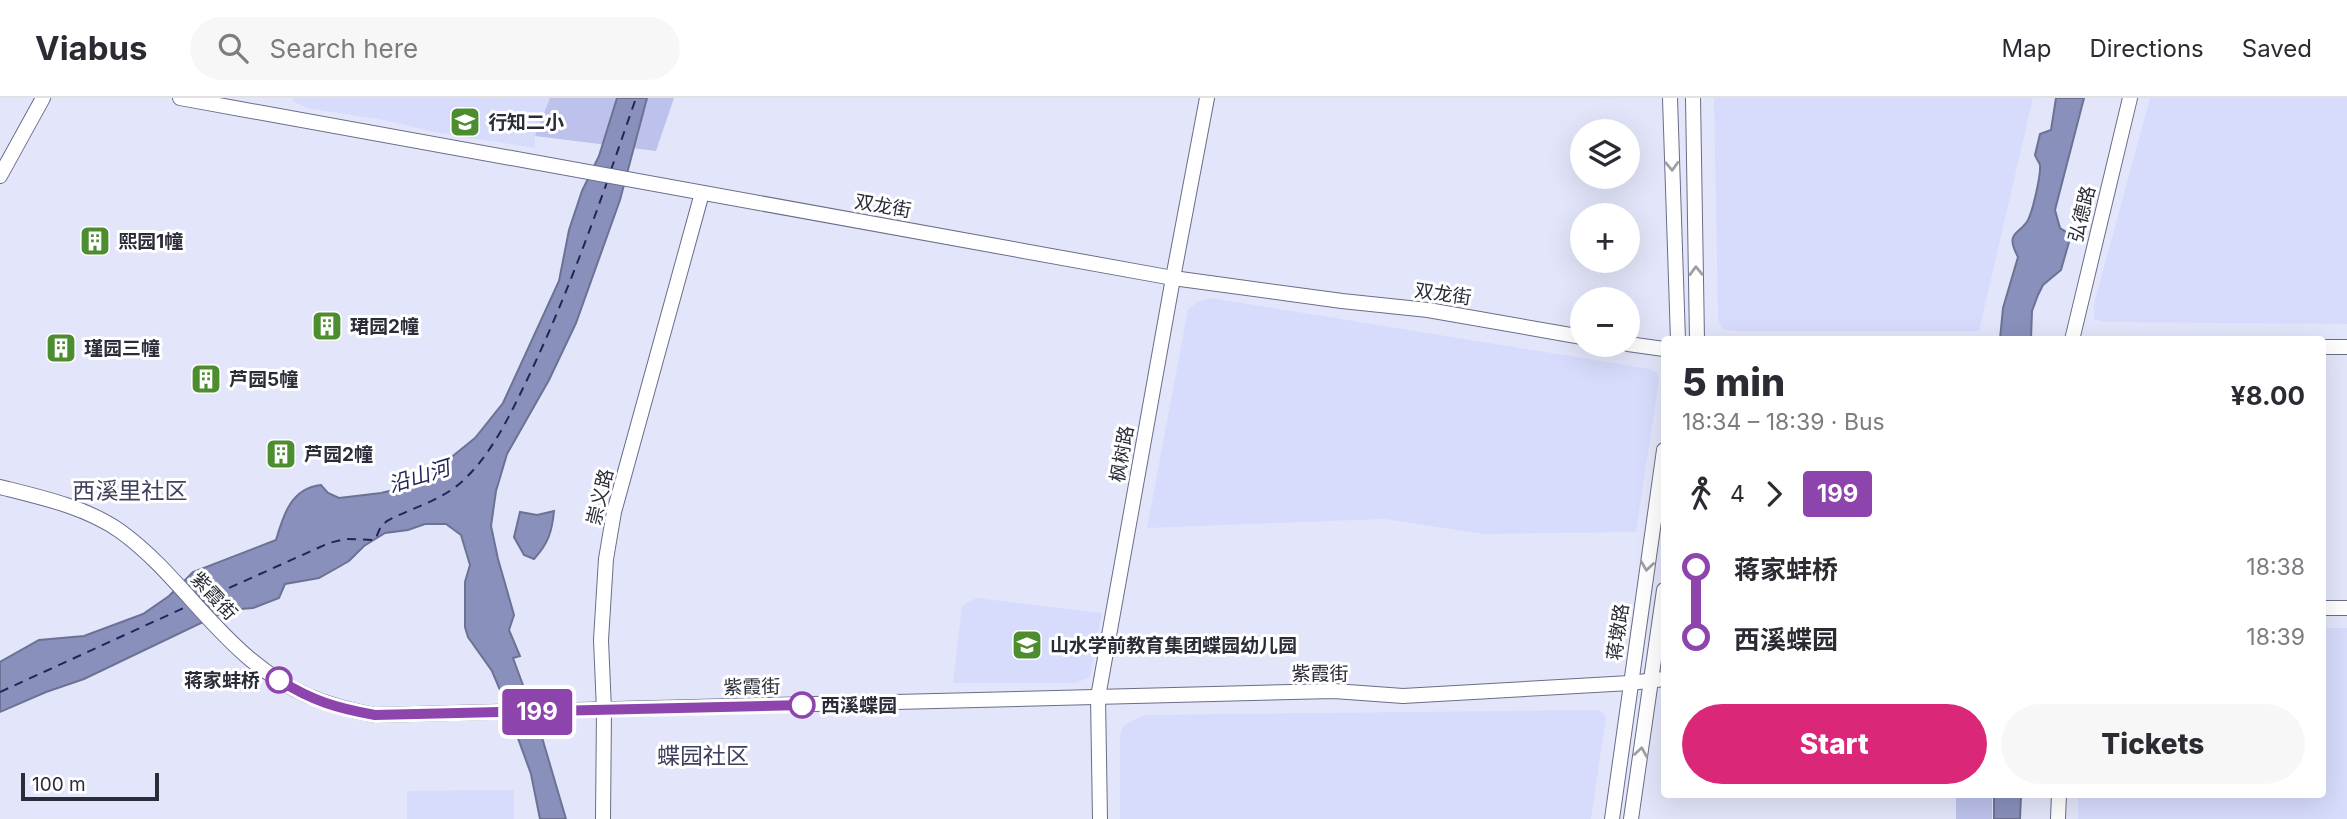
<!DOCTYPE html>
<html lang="en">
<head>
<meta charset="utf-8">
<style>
	:root { --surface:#fff; --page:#f7f7f7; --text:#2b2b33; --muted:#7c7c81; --line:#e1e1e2; --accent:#db2777 }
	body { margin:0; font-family:Inter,"Noto Sans SC",sans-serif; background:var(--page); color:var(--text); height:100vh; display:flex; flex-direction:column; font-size:26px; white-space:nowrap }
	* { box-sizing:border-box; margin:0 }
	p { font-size:23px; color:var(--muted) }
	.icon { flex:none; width:38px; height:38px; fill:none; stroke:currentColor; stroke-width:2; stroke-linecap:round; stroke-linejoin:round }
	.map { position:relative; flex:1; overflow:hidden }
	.side { position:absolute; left:1661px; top:238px; width:665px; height:462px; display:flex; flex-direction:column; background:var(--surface); border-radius:7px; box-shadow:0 7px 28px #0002 }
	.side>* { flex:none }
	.badge { padding:0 14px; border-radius:5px; font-size:24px; line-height:46px }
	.fabs { position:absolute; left:1570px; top:21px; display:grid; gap:14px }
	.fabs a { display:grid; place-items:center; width:70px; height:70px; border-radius:50%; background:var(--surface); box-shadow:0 7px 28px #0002; font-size:35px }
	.scale { position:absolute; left:21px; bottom:18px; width:138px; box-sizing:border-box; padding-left:7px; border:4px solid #2a2c38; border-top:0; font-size:19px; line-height:24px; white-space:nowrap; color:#2a2c38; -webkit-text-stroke:5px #fff; paint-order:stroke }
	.map>.badge { position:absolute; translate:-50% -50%; box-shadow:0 0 0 4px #fff }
	.legs { display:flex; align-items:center; gap:10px; height:77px; padding:0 21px; font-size:23px }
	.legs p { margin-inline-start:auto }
	.head { display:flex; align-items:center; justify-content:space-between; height:119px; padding:0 21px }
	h1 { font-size:38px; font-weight:800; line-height:52px }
	.cta { display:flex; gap:14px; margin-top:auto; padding:14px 21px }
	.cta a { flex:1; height:80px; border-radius:42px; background:var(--accent); color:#fff; font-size:28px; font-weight:800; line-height:80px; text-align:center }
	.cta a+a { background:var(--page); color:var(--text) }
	ul { padding:0 21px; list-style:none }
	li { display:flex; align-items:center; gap:24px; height:70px; font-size:26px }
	li i { display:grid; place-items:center; width:10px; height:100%; margin:0 9px; background:currentColor }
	li i::after { content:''; width:18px; height:18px; margin:-9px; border:5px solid; border-radius:50%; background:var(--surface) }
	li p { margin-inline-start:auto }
	li:first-child i { background:linear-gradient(#0000 50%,currentColor 0) }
	li:last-child i { background:linear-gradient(currentColor 50%,#0000 0) }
	header { display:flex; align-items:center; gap:42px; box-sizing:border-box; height:98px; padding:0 35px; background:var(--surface); border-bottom:2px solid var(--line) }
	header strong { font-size:33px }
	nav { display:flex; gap:38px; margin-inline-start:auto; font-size:24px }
	.search { width:490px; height:63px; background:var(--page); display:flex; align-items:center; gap:18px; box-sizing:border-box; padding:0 24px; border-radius:38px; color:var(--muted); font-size:26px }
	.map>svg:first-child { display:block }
</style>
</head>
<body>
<header>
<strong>Viabus</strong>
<div class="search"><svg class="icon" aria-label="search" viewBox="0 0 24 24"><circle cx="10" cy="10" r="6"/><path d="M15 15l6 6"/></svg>Search here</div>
<nav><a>Map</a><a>Directions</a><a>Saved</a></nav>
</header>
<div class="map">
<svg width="2347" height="721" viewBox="0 0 2347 721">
	<rect width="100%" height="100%" fill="#e3e6fa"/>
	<!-- built -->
	<g fill="#d7dcfc">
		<polygon points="293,0 551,0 535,38 535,50 439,35 383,22 307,10 292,3"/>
		<polygon points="1714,0 2033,0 1979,233 1735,233 1723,231 1718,222"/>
		<polygon points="2150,0 2347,0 2347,226 2104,224 2094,221 2094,206"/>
		<polygon points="1211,200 1650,271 1657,275 1659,282 1636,434 1484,436 1384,421 1147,430 1188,211 1199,203"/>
		<polygon points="976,500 1102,515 1090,579 1076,585 953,585 962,508"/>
		<polygon points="2322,530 2347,530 2347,721 2078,721 2078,697 2322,696"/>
		<polygon points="1591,612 1601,613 1606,619 1591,721 1120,721 1120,637 1124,627 1144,617"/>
		<polygon points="514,692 514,721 407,721 407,693"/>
	</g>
	<!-- green -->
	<g fill="#bcc2ec">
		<polygon points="550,0 674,0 656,53 535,38"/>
		<rect x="1956" y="697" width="36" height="24"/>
	</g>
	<!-- water -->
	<g fill="#8990bb" stroke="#6c7294" stroke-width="2">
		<path d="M 617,0 L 647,0 L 620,102 L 576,225 L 549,282 L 507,356 L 496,393 L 491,428 L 498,461 L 514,517 L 509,532 L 520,558 L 513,560 L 541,636 L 566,721 L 540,721 L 531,676 L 503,599 L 492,573 L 468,539 L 465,529 L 465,484 L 470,467 L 461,437 L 446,426 L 425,426 L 408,432 L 385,435 L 364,448 L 349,463 L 319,480 L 285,486 L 279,500 L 253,510 L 228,512 L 84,581 L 46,594 L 0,614 L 0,564 L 39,542 L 84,538 L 143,516 L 169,498 L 193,474 L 276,442 C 283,418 291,390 321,387 L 328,395 L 339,400 L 381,395 L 410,388 L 438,370 L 475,340 L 503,305 L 559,183 L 569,132 L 582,93 L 599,58 Z"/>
		<path d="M 2056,0 L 2084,0 L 2055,112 L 2060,130 L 2071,137 L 2061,172 L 2043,187 L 2038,197 L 2032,213 L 2031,241 L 2000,241 L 2003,210 L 2018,159 C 2004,133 2020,137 2028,122 C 2033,112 2041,77 2040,67 C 2039,64 2036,60 2035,57 L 2040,36 L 2051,32 Z"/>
		<path d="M 554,413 C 552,434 548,446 534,461 L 524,457 L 514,439 L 520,414 L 537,417 Z"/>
		<polygon points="1994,697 2021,697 2020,721 1994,721"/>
	</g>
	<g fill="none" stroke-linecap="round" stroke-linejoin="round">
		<!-- ferry -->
		<g stroke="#23245a" stroke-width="2" stroke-dasharray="9 7" stroke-linecap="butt">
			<polyline points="611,72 636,0"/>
			<path d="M 200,503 L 329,445 L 345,441 L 375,442 L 381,428 L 387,423 C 411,410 437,404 458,387 C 489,361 508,321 525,286 C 557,220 583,152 607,84"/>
			<polyline points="0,594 188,508"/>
		</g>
		<!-- secondary casing -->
		<g stroke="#696d89" stroke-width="16">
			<g id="secondary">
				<polyline points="180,0 1173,180 1342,203 1428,212 1582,239"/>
				<polyline points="1670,0 1678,242"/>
				<polyline points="1693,0 1697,242"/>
				<polyline points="0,78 43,0"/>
				<polyline points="2072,242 2130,0"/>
				<polyline points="1628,246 1664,251"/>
				<polyline points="2322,249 2347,249"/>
				<path d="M 0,389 C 40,399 86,409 120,433 C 170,469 203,522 250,561 C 289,594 326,608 375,617 L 1334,593 L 1403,598 L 1630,585 L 1664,581"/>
				<polyline points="2322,510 2347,510"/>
				<polyline points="603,721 604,612 601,542 606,461 614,414 702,95"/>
				<polyline points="1100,721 1098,599 1173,180 1207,0"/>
				<polyline points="1612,721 1664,352"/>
				<polyline points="1631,721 1664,492"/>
				<polyline points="2058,721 2059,696"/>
			</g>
		</g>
		<!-- secondary -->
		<use href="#secondary" stroke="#fff" stroke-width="14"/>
	</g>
	<!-- one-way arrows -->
	<defs><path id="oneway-chevron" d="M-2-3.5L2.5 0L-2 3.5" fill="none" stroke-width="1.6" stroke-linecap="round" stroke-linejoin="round" transform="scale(1.75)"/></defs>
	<g stroke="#9fa0a5">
		<use href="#oneway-chevron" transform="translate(1672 68) rotate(88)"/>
		<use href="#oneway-chevron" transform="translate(1696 173) rotate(-91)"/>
		<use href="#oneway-chevron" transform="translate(1647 468) rotate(98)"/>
		<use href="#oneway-chevron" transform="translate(1641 654) rotate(-81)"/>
	</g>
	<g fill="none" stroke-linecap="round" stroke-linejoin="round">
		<!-- line-1 casing -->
		<g stroke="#fff" stroke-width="16">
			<path id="line-1" d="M 279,582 C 313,603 336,610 375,617 L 802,607"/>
		</g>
		<!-- line-1 -->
		<use href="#line-1" stroke="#8e44ad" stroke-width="10"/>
	</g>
	<!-- icons -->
	<defs>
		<g id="school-square" transform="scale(1.575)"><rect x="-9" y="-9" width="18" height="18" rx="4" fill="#4c8d2f" stroke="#fff"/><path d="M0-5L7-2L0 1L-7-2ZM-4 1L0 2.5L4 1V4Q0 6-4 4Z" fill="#fff"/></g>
		<g id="building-square" transform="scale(1.575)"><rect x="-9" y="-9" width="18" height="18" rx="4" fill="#4c8d2f" stroke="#fff"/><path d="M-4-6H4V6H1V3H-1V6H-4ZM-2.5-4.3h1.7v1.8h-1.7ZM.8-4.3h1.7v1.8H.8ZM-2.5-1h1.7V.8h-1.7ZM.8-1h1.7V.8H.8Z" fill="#fff"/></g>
	</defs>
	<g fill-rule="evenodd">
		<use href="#school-square" x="465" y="24"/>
		<use href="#building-square" x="95" y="143"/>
		<use href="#building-square" x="327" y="228"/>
		<use href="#building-square" x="61" y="250"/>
		<use href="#building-square" x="206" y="281"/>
		<use href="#building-square" x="281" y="356"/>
		<use href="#school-square" x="1027" y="547"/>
	</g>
	<!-- markers -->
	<g fill="#fff" stroke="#8e44ad" stroke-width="3.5">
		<circle cx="279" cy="582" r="12"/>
		<circle cx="802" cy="607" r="12"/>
	</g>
	<g text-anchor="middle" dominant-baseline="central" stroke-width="6" stroke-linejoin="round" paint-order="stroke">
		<!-- poi labels -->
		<g font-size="19" font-weight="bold" fill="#2a2c38" stroke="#fff" text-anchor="start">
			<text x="488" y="24">行知二小</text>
			<text x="118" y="143">熙园1幢</text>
			<text x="350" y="228">珺园2幢</text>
			<text x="84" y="250">瑾园三幢</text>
			<text x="229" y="281">芦园5幢</text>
			<text x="304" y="356">芦园2幢</text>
			<text x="1050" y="547">山水学前教育集团蝶园幼儿园</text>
		</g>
		<!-- street labels -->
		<g font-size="19" fill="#2a2c38" stroke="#fff">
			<text transform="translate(883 108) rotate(10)">双龙街</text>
			<text transform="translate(2082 116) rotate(-76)">弘德路</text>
			<text transform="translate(1443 196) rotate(8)">双龙街</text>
			<text transform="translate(1122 356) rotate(-80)">枫树路</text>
			<text transform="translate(600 399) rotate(-76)">崇义路</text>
			<text transform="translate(214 498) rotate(47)">紫霞街</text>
			<text transform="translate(1618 534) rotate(-82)">蒋墩路</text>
			<text x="1320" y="575">紫霞街</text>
			<text transform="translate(752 589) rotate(-1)">紫霞街</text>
		</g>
		<!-- stop labels -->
		<g font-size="19" font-weight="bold" fill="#2a2c38" stroke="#fff" text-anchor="end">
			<text x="260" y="582">蒋家蚌桥</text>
			<text x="821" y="607" text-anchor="start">西溪蝶园</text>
		</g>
		<!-- water labels -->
		<g font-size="21" font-style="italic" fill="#23245a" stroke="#fff">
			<text transform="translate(419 378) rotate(-17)">沿山河</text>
		</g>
		<!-- quarter labels -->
		<g font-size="23" fill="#3e425c" stroke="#fff">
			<text x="130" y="393">西溪里社区</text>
			<text x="703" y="658">蝶园社区</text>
		</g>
	</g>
</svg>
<div class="fabs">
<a><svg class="icon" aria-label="layers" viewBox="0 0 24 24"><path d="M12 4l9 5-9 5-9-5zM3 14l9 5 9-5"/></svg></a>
<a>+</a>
<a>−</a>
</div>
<div class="scale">100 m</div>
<b class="badge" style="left:537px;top:614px;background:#8e44ad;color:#fff">199</b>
<section class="side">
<div class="head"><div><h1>5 min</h1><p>18:34 – 18:39 · Bus</p></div><b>¥8.00</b></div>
<div class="legs"><svg class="icon" aria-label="walk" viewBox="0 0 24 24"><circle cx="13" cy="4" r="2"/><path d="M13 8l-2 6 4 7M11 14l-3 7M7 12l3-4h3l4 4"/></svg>4<svg class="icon" aria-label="forward" viewBox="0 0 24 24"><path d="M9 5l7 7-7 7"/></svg><b class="badge" style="background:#8e44ad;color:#fff">199</b></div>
<ul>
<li><i style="color:#8e44ad"></i><b>蒋家蚌桥</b><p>18:38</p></li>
<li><i style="color:#8e44ad"></i><b>西溪蝶园</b><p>18:39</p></li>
</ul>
<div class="cta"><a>Start</a><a>Tickets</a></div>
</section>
</div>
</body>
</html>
